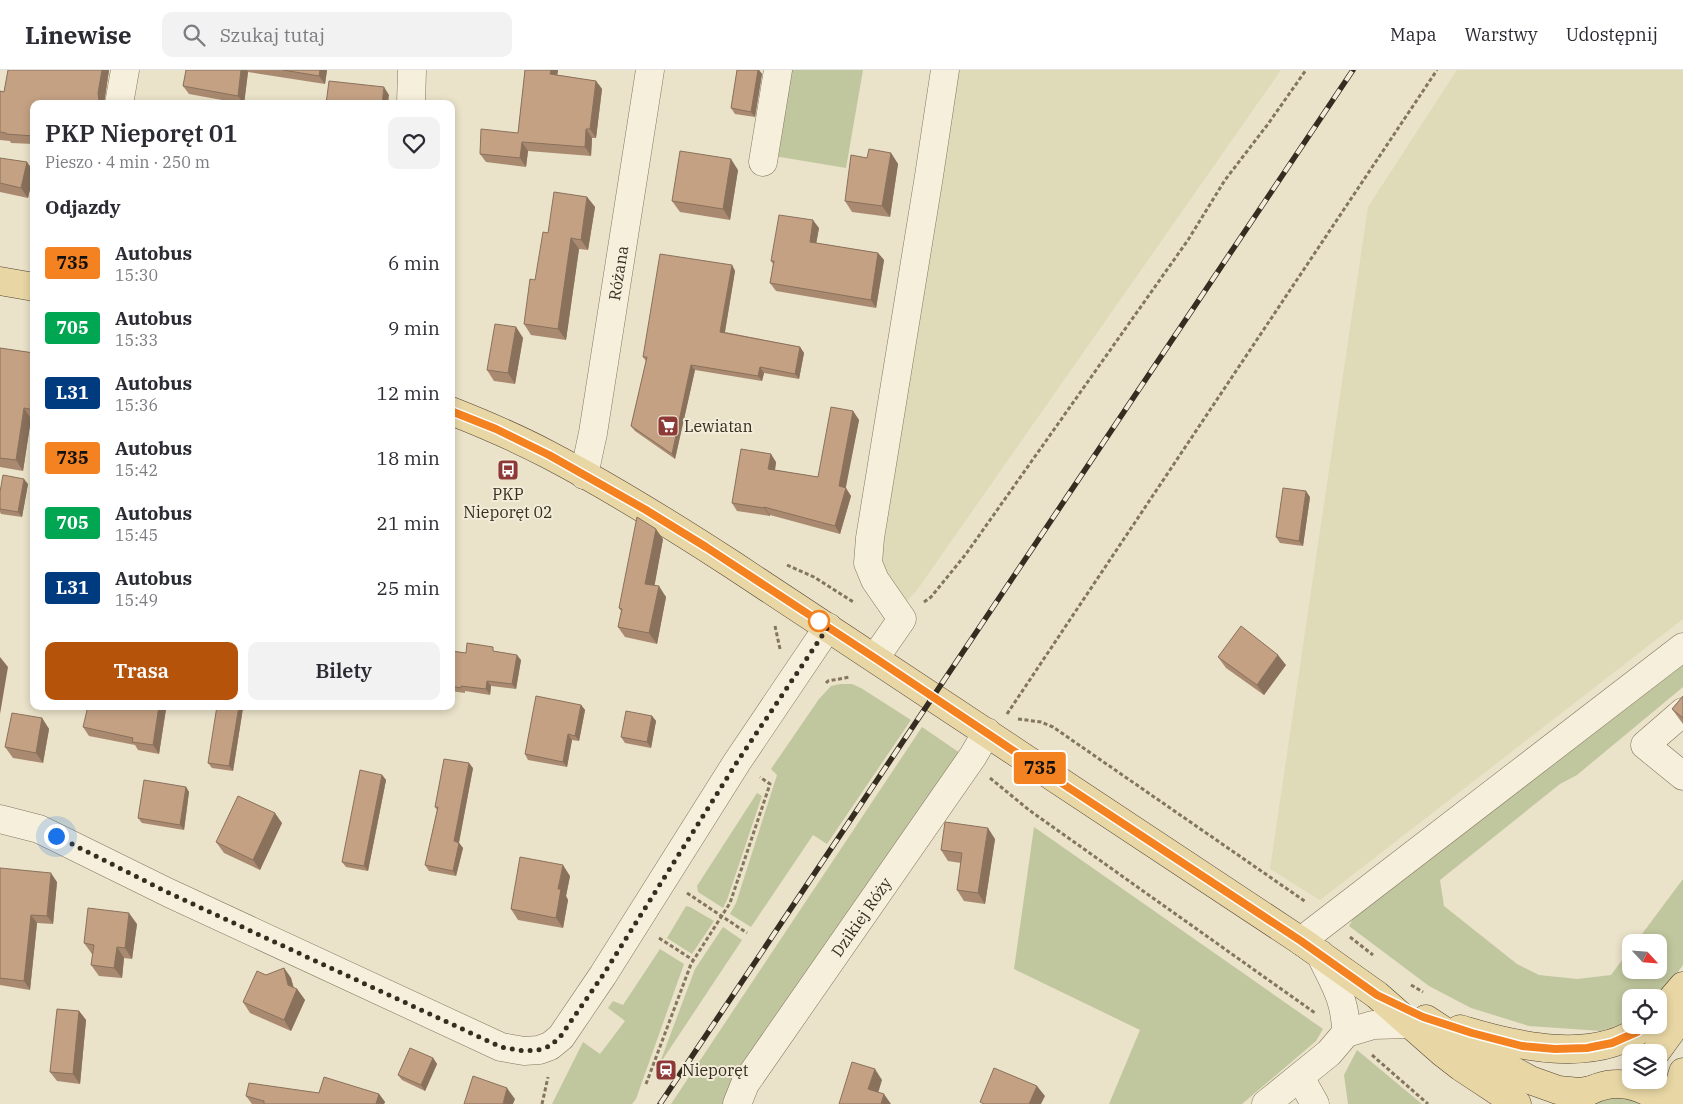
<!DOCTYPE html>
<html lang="pl">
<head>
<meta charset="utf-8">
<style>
	:root { --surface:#fff; --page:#f2f2f3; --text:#2b2b33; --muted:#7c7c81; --line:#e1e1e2; --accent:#b45309 }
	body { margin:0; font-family:"IBM Plex Serif",serif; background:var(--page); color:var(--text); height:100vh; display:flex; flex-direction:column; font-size:19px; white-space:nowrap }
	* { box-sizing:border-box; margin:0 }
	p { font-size:16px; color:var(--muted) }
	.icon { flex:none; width:28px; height:28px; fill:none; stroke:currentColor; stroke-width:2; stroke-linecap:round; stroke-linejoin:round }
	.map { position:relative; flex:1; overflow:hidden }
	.details { position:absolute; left:30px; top:30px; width:425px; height:610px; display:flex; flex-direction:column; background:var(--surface); border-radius:10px; box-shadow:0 2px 8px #0003 }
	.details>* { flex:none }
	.badge { padding:0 10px; border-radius:4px; font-size:18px; line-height:32px }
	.needle { width:32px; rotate:116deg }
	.tools { position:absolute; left:1622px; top:864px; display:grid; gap:10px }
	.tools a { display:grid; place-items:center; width:45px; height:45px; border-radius:10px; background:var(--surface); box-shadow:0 2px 8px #0003; font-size:25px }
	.you { position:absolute; width:25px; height:25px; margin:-12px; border:4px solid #fff; border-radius:50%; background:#1a73e8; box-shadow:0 0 0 8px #1a73e833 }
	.map>.badge { position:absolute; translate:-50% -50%; box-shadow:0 0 0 2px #fff }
	h2 { padding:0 15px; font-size:19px; line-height:45px }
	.round { display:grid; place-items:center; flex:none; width:52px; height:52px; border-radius:10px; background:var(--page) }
	.summary { display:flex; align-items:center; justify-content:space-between; height:85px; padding:0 15px }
	h1 { font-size:24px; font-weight:600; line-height:38px }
	.button { display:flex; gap:10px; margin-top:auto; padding:10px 15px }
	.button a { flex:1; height:58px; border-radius:10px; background:var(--accent); color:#fff; font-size:20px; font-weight:600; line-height:58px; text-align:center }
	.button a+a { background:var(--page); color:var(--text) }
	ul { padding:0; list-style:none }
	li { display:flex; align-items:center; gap:15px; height:65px; padding:0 15px }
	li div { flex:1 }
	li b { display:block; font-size:19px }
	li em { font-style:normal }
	li .badge { min-width:55px; font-weight:700; text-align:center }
	header { display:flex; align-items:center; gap:30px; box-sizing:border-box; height:70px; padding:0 25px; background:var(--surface); border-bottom:1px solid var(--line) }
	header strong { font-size:24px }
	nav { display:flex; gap:28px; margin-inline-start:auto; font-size:18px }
	.search { width:350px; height:45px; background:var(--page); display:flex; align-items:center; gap:12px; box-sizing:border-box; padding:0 18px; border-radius:10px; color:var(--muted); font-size:19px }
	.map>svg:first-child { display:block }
</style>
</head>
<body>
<header>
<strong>Linewise</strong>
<div class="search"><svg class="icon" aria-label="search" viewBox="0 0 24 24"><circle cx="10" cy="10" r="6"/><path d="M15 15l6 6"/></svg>Szukaj tutaj</div>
<nav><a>Mapa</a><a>Warstwy</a><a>Udostępnij</a></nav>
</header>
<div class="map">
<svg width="1683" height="1034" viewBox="0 0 1683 1034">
	<rect width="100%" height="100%" fill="#eae2c9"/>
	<!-- farmland -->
	<g fill="#dfdab7">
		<polygon points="951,0 1281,0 917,520 903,535 885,505 876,468"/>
		<polygon points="1457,0 1683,0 1683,549 1320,830 1270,799 1368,137"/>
	</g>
	<!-- green -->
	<g fill="#c0c79e">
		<polygon points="789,0 863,0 846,98 774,86"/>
		<polygon points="1683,592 1683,617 1577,705 1560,714 1440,810 1444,836 1517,894 1539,905 1577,909 1611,905 1631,878 1631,900 1659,900 1659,872 1636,872 1683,809 1683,895 1659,928 1631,928 1631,951 1601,961 1529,956 1471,938 1429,916 1349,856 1358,840"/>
		<polygon points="840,614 852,614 861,618 911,650 827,774 813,765 751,857 730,844 736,833 777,705 771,699 819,629 831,616"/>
		<polygon points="922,657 960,683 726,1034 671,1034"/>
		<polygon points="757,723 762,726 727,830 723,838 698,822 697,816"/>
		<polygon points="1034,757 1323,959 1316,971 1242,1034 1109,1034 1140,960 1014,899"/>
		<polygon points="686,836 690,837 714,851 692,884 667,868"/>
		<polygon points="723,857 742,870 659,995 695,899"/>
		<polygon points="660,879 684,894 636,1029 632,1034 552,1034 583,972 600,984 625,951 608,938 613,931 623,935"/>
		<polygon points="1357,980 1422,1034 1348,1034 1344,1005"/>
		<polygon points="1614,1027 1630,1028 1645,1034 1594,1034 1598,1031"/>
	</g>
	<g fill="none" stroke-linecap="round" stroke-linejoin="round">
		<!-- minor casing -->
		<g stroke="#84755f" stroke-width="29">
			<g id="minor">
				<polyline points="119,34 125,0"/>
				<polyline points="411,34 412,0"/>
				<polyline points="763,92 778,0"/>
				<path id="s1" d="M 584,405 L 593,363 L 650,0"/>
				<polyline points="875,588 902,549 875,510 868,493 870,468 929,106 945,0"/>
				<polyline points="1683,642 1645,675 1683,706"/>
				<polyline points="0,749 39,759 169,823 501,977 524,981 539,980 550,976 561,967 603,905 737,692 828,557"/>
				<polyline points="1301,871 1683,577"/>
				<path d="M 1320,884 C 1334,913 1346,930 1346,963"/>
				<polyline points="1300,1007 1315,1034"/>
				<path id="s2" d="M 737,1034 L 745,1014 L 973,686 L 987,662"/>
				<polyline points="1266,1034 1329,983 1346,963 1373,955 1410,954"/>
			</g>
		</g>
		<!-- major casing -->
		<g stroke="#534333" stroke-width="29">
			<g id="major">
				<polyline points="0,211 34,217"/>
				<path d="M 451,341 C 484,354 517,368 549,385 C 612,418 673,456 733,495 L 1301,871 L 1377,925 L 1443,983 L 1461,997 L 1517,1034"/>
				<polyline points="1659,944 1683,916"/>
				<polyline points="1426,949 1455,968 1530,1010 1558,1020 1580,1022 1591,1020"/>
				<path d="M 1460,959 C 1515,976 1597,996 1646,955"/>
				<polyline points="1656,982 1683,945"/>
				<path d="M 1576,1029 C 1607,1007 1637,1010 1666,1034"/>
				<polyline points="1676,1034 1677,1023 1683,1002"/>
			</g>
		</g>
		<!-- path -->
		<g stroke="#84755f" stroke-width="3" stroke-dasharray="4 2.5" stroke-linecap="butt">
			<polyline points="787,495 814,507 855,533"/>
			<polyline points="924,532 931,527 966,484 1188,170 1225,110 1268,54 1306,0"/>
			<polyline points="775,556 780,579"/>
			<polyline points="826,613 828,611 850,607"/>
			<polyline points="1007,644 1437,0"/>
			<polyline points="1018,649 1041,652 1053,657 1306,832"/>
			<polyline points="990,708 1029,740 1315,943"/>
			<polyline points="687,823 747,863"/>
			<polyline points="1350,867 1373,885"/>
			<polyline points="659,868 693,890"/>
			<polyline points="1411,915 1423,922"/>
			<polyline points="1372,985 1428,1034"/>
			<polyline points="646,1014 691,894 730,833 770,714 760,707"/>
			<polyline points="542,1034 548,1007"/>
		</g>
		<!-- minor -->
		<use href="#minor" stroke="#f5efdb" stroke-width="28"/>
		<!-- major -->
		<use href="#major" stroke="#e8d7a5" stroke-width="28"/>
		<!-- rail casing -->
		<g stroke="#362d21" stroke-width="5.5">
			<polyline id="rail" points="660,1034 1353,0"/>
		</g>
		<!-- rail -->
		<use href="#rail" stroke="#f2ecd8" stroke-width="4" stroke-dasharray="11" stroke-linecap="butt"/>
	</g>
	<!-- wall -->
	<g fill="#a98a71">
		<polygon points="8,0 109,0 104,34 34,34 34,74 11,73 10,71 0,70 0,21 4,22"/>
		<polygon points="186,0 327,0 325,14 248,2 244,34 189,24 183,16"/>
		<polygon points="525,0 558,0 557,5 596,11 602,19 596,68 592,68 591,86 528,81 526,97 486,92 480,84 518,63"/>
		<polygon points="737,0 759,0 762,4 755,47 735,44 731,38"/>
		<polygon points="891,83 898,94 890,147 852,142 845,131 867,88"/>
		<polygon points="0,88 34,102 28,128 0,122"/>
		<polygon points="738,100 730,150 680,142 672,131"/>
		<polygon points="587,127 595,137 588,180 579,179 566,270 531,265 524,254 548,163"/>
		<polygon points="819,158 816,173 878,183 884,190 876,238 776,221 770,213 773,194 771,191"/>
		<polygon points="732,195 735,201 725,262 800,277 804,283 799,309 764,303 762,311 695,300 675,389 635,361 631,356 646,291 643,287"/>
		<polygon points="516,257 523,268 515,314 494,311 487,300"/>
		<polygon points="0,278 34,283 34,349 31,349 23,401 0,397"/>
		<polygon points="853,341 859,350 845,418 851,426 840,464 770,445 770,446 737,441 732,433 776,392 775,400 818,407"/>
		<polygon points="28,414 22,447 1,444 0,442 0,422"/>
		<polygon points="1310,427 1303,476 1280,473 1276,467"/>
		<polygon points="663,469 654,516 666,527 657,574 625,567 618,557 621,541 619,538"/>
		<polygon points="451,581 466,583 496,582 521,590 516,619 491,616 490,625 465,621 465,623 451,621"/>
		<polygon points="1218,587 1286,595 1264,625 1226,598"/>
		<polygon points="1683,626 1683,654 1672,639"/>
		<polygon points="581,635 585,640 579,671 572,670 567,697 528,690 525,684"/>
		<polygon points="243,638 233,701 212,698 208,693"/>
		<polygon points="166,639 159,684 138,680 135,675 89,666 83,657"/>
		<polygon points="652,646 656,651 651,678 625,673 621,667"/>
		<polygon points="42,648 49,659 43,693 13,688 5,677"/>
		<polygon points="473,698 459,773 463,778 456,806 429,801 425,795 437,740 435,737"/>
		<polygon points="382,705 386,710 368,801 346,797 342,792"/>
		<polygon points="186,717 189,722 184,760 142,753 138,748"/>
		<polygon points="282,753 260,800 224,783 216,772"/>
		<polygon points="995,769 985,834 964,831 957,820 961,793 948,791 941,780"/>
		<polygon points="0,798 57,812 53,854 37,853 30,920 0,915"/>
		<polygon points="570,806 566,826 568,830 563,858 518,850 511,839"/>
		<polygon points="137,854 132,889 124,888 122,908 99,906 91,895 93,884 92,884 84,873"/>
		<polygon points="284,898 291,908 294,918 297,919 305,930 291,961 250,943 243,932 266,905"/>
		<polygon points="79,941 86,950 80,1014 57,1011 50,1002"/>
		<polygon points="433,988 437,994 425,1021 402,1010 398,1005"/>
		<polygon points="319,1023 379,1024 385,1032 384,1034 252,1034 246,1026"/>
	</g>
	<!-- shaded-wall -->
	<g fill="#89715c">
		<polygon points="102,0 109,0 104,34 100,34 99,31 98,23"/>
		<polygon points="241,0 247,0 248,2 244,34 238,26"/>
		<polygon points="320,0 327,0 325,14 319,6"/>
		<polygon points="551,0 558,0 556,13 550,4"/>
		<polygon points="758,0 759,0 762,4 755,47 751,42"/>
		<polygon points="596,11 602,19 596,68 590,59"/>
		<polygon points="384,17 389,25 388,34 382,34"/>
		<polygon points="586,59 592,68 591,86 585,77"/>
		<polygon points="522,72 528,81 526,97 520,88"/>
		<polygon points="891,83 898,94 890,147 882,136"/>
		<polygon points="731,89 738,100 730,150 723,139"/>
		<polygon points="27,92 34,102 28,128 21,118"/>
		<polygon points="587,127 595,137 588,180 581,170"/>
		<polygon points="813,150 819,158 815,180 810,172"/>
		<polygon points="571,168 579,179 566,270 558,259"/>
		<polygon points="878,183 884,190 876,238 871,230"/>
		<polygon points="732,195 735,201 724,267 720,262"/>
		<polygon points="516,257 523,268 515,314 508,303"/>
		<polygon points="800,277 804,283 799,309 795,304"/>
		<polygon points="691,295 695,300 675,389 672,384"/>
		<polygon points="760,297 764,303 762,311 758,306"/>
		<polygon points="24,338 31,349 23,401 16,390"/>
		<polygon points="853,341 859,350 845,422 846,418 851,426 840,464 835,456 839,416"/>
		<polygon points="771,384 776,392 774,407 768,399"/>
		<polygon points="24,409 28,414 22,447 18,442"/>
		<polygon points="1306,421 1310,427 1303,476 1299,471"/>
		<polygon points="764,437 770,445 770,446 764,438"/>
		<polygon points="656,459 663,469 653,524 645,514"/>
		<polygon points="659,516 666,527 657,574 649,563"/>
		<polygon points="517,585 521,590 516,619 512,614"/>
		<polygon points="1278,585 1286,595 1264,625 1257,615"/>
		<polygon points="0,587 8,597 0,644"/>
		<polygon points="487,611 491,616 490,625 486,619"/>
		<polygon points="581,635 585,640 579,671 575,666"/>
		<polygon points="159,636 165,636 166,639 159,684 153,675"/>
		<polygon points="239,636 242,636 243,638 233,701 229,696"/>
		<polygon points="652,646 656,651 651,678 647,672"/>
		<polygon points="42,648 49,659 43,693 36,683"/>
		<polygon points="568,664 572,670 567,697 563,692"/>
		<polygon points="469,693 473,698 458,777 454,771"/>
		<polygon points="382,705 386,710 368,801 364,796"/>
		<polygon points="186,717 189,722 184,760 180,755"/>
		<polygon points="275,743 282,753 260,800 253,790"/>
		<polygon points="988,758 995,769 985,834 978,823"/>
		<polygon points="459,773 463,778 456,806 453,801"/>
		<polygon points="563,795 570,806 566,826 568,830 563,858 556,848 558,819"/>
		<polygon points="51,803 57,812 53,854 47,846"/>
		<polygon points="129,843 137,854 132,889 125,878"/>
		<polygon points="31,845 37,853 30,920 24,911"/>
		<polygon points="117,877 124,888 122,908 114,898"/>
		<polygon points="284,898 291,908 295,924 297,919 305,930 291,961 284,950 288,915"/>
		<polygon points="79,941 86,950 80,1014 73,1004"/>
		<polygon points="433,988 437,994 425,1021 421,1015"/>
		<polygon points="875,999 882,1010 876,1030 868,1019"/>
		<polygon points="1037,1016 1045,1026 1041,1034 1029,1034"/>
		<polygon points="507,1018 515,1029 513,1034 503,1034"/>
		<polygon points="379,1024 385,1032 384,1034 376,1034"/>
		<polygon points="884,1024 891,1034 881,1034"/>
	</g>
	<!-- building -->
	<g fill="#c4a183" stroke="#89715c">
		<polygon points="8,0 102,0 98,23 99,31 100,34 34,34 34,66 6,64 6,63 0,62 0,21 4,22"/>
		<polygon points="186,0 241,0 238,26 183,16"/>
		<polygon points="283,0 320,0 319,6"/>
		<polygon points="525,0 551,0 550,4 596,11 590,59 586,59 585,77 522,72 520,88 480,84 481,59 518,63"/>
		<polygon points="737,0 758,0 751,42 731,38"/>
		<polygon points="329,11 384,17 382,34 326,34"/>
		<polygon points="869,79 891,83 882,136 845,131 851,85 867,88"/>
		<polygon points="680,81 731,89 723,139 672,131"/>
		<polygon points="0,88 27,92 21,118 0,113"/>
		<polygon points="554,122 587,127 581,170 571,168 558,259 524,254 530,209 535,210 543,162 548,163"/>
		<polygon points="779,145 813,150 810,172 878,183 871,230 770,213 774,191 771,191"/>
		<polygon points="660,184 732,195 720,262 800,277 795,304 760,297 758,306 691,295 672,384 631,356 647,287 643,287"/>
		<polygon points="495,254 516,257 508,303 487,300"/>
		<polygon points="0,278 34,283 34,340 24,338 16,390 0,388"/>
		<polygon points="831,337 853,341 839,416 846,418 835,456 764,437 764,438 732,433 741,379 771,384 768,399 818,407"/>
		<polygon points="3,405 24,409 18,442 0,439 0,422"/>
		<polygon points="1283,418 1306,421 1299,471 1276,467"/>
		<polygon points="637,447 656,459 645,514 659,516 649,563 618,557 622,539 619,538"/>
		<polygon points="1241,556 1278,585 1257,615 1218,587"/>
		<polygon points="467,573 493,577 493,581 517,585 512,614 487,611 486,619 461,616 461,618 451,616 451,581 466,583"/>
		<polygon points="536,626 581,635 575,666 568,664 563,692 525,684"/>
		<polygon points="1683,626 1683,648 1672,639"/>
		<polygon points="88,636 159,636 153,675 132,672 133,668 83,657"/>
		<polygon points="217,636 239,636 229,696 208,693"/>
		<polygon points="626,641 652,646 647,672 621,667"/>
		<polygon points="12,643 42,648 36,683 5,677"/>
		<polygon points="444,689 469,693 454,771 459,773 453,801 425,795 438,737 435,737"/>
		<polygon points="360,700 382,705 364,796 342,792"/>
		<polygon points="144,710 186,717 180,755 138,748"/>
		<polygon points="238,726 275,743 253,790 216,772"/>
		<polygon points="945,752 988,758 978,823 957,820 962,783 941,780"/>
		<polygon points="520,787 563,795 558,819 561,819 556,848 511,839"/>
		<polygon points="0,798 51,803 47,846 31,845 24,911 0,908"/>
		<polygon points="88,838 129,843 125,878 117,877 114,898 91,895 94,875 84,873"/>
		<polygon points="284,898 288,915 297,919 284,950 243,932 257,901 266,905"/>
		<polygon points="57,939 79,941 73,1004 50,1002"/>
		<polygon points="410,978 433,988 421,1015 398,1005"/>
		<polygon points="852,992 875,999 868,1019 884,1024 881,1034 839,1034"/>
		<polygon points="994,998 1037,1016 1029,1034 984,1034 980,1032"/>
		<polygon points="473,1006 507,1018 503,1034 464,1034"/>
		<polygon points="324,1007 379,1024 376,1034 264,1034 264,1031 246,1026 249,1013 319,1023"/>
	</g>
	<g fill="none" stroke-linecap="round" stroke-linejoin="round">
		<!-- line casing -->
		<g stroke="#fff" stroke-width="11">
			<polyline id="line" points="451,341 496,359 549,385 646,440 706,477 875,588 1060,712 1301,871 1377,925 1423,947 1472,963 1522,976 1555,979 1587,978 1612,973 1637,962 1646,955"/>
		</g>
		<!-- line -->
		<use href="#line" stroke="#f58220" stroke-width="8"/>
		<!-- walk -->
		<polyline stroke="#362d21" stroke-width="5" stroke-dasharray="0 9" points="56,766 169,823 501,977 524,981 538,980 550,976 560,967 603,905 737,692 828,557 819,551"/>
	</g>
	<!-- icons -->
	<defs>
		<g id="supermarket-square" transform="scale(1.125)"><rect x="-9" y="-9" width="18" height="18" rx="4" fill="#8d3936" stroke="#f2ecd8"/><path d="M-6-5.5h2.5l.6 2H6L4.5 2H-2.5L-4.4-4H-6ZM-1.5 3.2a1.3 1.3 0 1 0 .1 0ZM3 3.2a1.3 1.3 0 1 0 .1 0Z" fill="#fff"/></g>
		<g id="bus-square" transform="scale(1.125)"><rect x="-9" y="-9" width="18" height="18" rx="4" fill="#8d3936" stroke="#f2ecd8"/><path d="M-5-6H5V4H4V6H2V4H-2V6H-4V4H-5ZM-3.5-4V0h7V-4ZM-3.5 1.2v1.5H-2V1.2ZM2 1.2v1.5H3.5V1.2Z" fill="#fff"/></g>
		<g id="station-square" transform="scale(1.125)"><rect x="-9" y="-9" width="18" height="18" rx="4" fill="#8d3936" stroke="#f2ecd8"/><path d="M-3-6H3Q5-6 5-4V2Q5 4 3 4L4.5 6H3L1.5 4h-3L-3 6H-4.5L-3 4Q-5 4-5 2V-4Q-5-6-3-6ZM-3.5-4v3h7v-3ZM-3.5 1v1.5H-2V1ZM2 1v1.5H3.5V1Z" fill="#fff"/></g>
	</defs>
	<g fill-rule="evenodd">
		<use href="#supermarket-square" x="668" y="356"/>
		<use href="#bus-square" x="508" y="400"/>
		<use href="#station-square" x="666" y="1000"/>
	</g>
	<!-- markers -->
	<circle fill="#fff" stroke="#f58220" stroke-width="2.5" cx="819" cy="551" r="10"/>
	<g text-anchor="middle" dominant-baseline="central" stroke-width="4" stroke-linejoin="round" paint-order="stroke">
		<!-- street labels -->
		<g font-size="16" fill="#362d21" stroke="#f2ecd8">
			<text stroke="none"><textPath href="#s1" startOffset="205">Różana</textPath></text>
			<text stroke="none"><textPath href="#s2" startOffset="225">Dzikiej Róży</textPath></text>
		</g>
		<!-- poi labels -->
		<g font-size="16" fill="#362d21" stroke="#f2ecd8" text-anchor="start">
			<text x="684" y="356">Lewiatan</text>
			<text x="508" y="424" text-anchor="middle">PKP<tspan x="508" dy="18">Nieporęt 02</tspan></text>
			<text x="682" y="1000">Nieporęt</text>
		</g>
	</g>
</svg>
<div class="tools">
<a><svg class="needle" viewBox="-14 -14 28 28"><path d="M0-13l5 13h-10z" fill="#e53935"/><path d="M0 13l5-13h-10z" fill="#7c7c81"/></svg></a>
<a><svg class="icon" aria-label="locate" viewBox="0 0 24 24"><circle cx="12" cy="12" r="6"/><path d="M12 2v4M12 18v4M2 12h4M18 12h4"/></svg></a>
<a><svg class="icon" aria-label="layers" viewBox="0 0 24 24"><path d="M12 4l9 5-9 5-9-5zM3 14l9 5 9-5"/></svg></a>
</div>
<div class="you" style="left:56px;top:766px"></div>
<b class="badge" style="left:1040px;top:698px;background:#f58220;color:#111">735</b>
<section class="details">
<div class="summary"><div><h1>PKP Nieporęt 01</h1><p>Pieszo · 4 min · 250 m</p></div><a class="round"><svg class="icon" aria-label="heart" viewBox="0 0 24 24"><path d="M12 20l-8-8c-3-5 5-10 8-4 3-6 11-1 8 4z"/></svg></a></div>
<h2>Odjazdy</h2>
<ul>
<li><span class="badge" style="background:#f58220;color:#111">735</span><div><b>Autobus</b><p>15:30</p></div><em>6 min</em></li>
<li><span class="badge" style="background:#00a651;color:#fff">705</span><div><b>Autobus</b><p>15:33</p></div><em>9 min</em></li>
<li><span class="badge" style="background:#003b80;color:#fff">L31</span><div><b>Autobus</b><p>15:36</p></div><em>12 min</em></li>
<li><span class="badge" style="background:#f58220;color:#111">735</span><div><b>Autobus</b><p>15:42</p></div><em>18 min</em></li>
<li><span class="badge" style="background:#00a651;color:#fff">705</span><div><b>Autobus</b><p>15:45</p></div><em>21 min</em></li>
<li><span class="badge" style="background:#003b80;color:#fff">L31</span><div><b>Autobus</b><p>15:49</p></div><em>25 min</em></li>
</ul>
<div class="button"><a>Trasa</a><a>Bilety</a></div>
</section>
</div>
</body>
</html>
